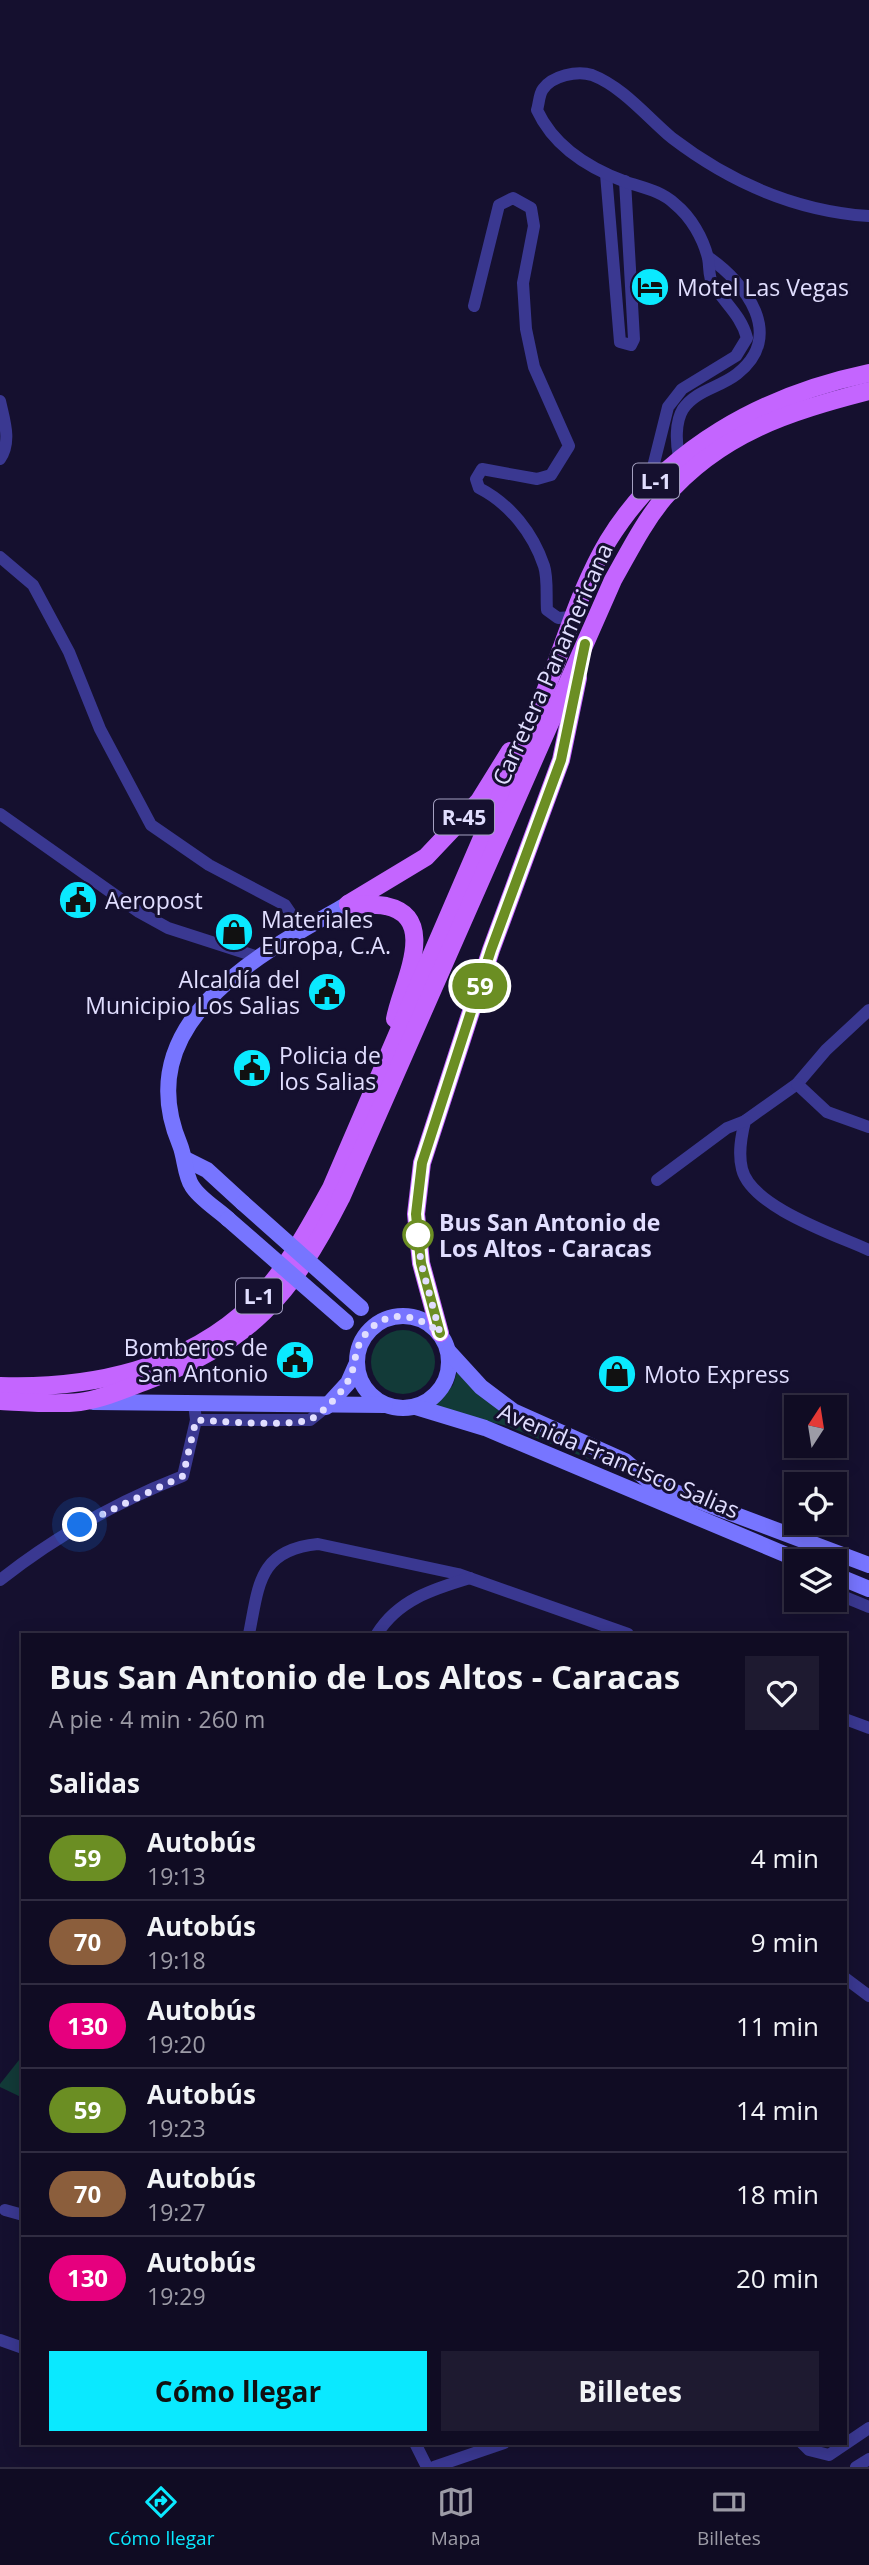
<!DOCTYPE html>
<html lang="es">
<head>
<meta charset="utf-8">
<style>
	:root { --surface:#100c23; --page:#1e1a30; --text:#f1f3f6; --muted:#9c9ba6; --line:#302c41; --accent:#0ae9ff }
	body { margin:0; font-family:"Open Sans",sans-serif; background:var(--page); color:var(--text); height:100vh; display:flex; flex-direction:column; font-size:26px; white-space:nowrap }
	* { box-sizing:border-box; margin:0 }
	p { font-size:23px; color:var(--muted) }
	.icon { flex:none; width:38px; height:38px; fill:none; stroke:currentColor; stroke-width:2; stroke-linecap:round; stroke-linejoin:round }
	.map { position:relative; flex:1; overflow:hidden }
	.sheet { position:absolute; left:21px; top:1633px; width:826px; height:812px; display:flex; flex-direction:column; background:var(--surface); border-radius:0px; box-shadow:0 4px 18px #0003,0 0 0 2px var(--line) }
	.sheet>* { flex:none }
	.badge { padding:0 14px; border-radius:23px; font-size:24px; line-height:46px }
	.needle { width:46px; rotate:12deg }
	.tools { position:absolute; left:784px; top:1395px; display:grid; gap:14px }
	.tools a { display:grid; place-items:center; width:63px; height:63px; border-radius:0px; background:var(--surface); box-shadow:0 4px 18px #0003,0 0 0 2px var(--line); font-size:35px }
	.you { position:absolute; width:35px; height:35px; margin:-18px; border:5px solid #fff; border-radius:50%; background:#1a73e8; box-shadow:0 0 0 10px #1a73e833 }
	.map>.badge { position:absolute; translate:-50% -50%; box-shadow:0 0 0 4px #fff }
	h2 { padding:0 28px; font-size:26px; line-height:63px }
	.round { display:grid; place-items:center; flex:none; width:74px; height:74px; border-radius:0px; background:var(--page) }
	.headline { display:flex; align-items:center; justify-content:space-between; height:119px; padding:0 28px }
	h1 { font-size:33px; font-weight:700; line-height:52px }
	.button { display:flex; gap:14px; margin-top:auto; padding:14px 28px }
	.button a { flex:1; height:80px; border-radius:0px; background:var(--accent); color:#111; font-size:28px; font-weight:700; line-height:80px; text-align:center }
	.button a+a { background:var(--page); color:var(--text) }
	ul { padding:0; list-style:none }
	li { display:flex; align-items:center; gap:21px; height:84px; padding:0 28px; border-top:2px solid var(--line) }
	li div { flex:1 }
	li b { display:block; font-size:26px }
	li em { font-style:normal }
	li .badge { min-width:77px; font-weight:700; text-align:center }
	.tab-bar { display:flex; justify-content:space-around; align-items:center; height:98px; border-top:2px solid var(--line); background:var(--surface); font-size:19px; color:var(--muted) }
	.tab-bar a { display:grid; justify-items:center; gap:4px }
	.tab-bar .on { color:var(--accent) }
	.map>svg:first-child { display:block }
</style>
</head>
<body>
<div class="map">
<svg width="869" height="2467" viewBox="0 0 869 2467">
	<rect width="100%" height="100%" fill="#15102f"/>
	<!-- green -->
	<g fill="#123a38">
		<circle cx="403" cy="1362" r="32"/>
		<polygon points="457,1372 479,1391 591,1460 507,1426 433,1408 453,1385"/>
		<polygon points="23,2055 23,2098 0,2087 0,2084"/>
	</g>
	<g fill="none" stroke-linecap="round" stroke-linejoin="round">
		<!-- street -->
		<g stroke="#3a3891" stroke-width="12">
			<polyline points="606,174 620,342 631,345 634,339 625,181"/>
			<path d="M 474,306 L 499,205 L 513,198 L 531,208 L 534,226 L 523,283 L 526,329 L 534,367 L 569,446 L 551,475 L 537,479 L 482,469 L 476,479 L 479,488 C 510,504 533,533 544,566 C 548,578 546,596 547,610 L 558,618 L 573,617"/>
			<path d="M 0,401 C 4,420 12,441 0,459"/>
			<path d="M 679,457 C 676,443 675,422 683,409 C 696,390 719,388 737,374 C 786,336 746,283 708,257"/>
			<path d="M 648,487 L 668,407 L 682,389 L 736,356 L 747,338 C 741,315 725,304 713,284 C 708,277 710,267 708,258 C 703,238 691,217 675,204 C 661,191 644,188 626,182 C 588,168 554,147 537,110 C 539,104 539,94 543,89 C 552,76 577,70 592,75 C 623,87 647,117 672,138 C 731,183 795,211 869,216"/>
			<polyline points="0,557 33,585 69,652 100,729 151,825 209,865 285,905 302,930"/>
			<polyline points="0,814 139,912 168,928 258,957"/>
			<path d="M 869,1010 L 826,1050 L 797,1084 L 745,1121 C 741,1137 738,1153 742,1169 C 751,1207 836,1235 869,1250"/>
			<polyline points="797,1084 827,1112 869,1127"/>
			<polyline points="657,1180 727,1128 745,1121"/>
			<polyline points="196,1420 310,1420 326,1407"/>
			<path d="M 0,1580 C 56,1536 116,1502 183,1476 L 196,1420 L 194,1404"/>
			<polyline points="835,1593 869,1607"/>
			<path d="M 249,1634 C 259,1585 258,1550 318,1544 L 458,1574 L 628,1634"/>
			<path d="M 377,1634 C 398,1600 433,1589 470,1578"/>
			<polyline points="845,1719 869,1728"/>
			<polyline points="845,1978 869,1996"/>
			<polyline points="5,2210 23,2215"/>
			<polyline points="0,2340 23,2348"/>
			<polyline points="415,2443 427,2467"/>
			<polyline points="802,2443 809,2450 829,2455 869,2428"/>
			<polyline points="434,2467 504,2443"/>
			<polyline points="856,2467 869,2459"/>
		</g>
		<!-- secondary -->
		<g stroke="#7775ff" stroke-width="16">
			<polyline points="187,1160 207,1170 243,1203"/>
			<path d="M 228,1219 C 217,1209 199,1198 192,1186 C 185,1176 185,1157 180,1145 C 128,1022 259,954 348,904"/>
			<circle cx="403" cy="1362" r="46"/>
			<polyline points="449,1352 481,1387 513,1411 625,1461 651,1483 869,1565"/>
			<polyline points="93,1402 385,1405"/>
			<polyline points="326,1407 348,1383 356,1365"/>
			<polyline points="416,1407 485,1428 801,1561"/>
			<polyline points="835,1575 869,1589"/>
		</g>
		<!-- primary -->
		<g stroke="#c465ff" stroke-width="18">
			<polyline points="348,904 426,857 479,801 510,751"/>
			<path d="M 348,904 C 360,905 374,904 386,906 C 441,918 400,987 395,1019"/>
			<polyline points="440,1333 421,1263 416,1214 422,1163 491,950 561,760 578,678"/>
			<path d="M 0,1386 C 91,1389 186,1369 253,1304 C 286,1271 309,1228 331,1188 L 544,694 C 565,643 580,588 608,541 C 665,448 764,395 869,373"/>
			<path d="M 0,1401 C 26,1402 54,1405 80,1402 C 102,1399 125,1389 146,1381 C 251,1342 291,1296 341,1198 L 613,580 C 629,552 643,523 664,498 C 720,433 788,412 869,391"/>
		</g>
		<!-- secondary-bridge -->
		<g stroke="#7775ff" stroke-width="16">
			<polyline points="243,1203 361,1308"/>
			<polyline points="228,1219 346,1322"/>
		</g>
	</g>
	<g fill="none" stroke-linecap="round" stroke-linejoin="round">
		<!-- line casing -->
		<g stroke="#fff" stroke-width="16">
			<polyline id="line" points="440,1333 421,1263 416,1214 422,1163 491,950 561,760 585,644"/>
		</g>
		<!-- line -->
		<use href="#line" stroke="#6b8e23" stroke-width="10"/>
		<!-- walk -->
		<path stroke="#e1deff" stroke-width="7" stroke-dasharray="0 12.6" d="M 80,1525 L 183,1476 L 196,1420 C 218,1421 297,1428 313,1418 C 326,1409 342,1393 349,1379 C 356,1366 354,1351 362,1339 C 382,1308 415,1312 440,1333 L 421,1263 L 418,1235"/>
	</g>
	<!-- icons -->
	<defs>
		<g id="hotel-disc" transform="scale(2.0125)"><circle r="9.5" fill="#0ae9ff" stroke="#15102f"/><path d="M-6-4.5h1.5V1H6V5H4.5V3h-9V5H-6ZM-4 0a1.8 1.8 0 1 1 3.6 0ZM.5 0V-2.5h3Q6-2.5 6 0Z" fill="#111"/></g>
		<g id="civic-disc" transform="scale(2.0125)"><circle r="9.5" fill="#0ae9ff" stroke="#15102f"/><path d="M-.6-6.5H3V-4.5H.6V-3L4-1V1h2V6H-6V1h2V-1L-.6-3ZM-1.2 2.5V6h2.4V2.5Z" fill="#111"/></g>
		<g id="shop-disc" transform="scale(2.0125)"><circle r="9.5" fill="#0ae9ff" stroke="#15102f"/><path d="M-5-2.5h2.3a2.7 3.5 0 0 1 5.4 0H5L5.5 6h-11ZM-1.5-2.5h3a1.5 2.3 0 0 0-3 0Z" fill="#111"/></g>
	</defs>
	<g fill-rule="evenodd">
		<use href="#hotel-disc" x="650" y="287"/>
		<use href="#civic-disc" x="78" y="900"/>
		<use href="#shop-disc" x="234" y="932"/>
		<use href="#civic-disc" x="327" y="992"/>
		<use href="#civic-disc" x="252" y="1068"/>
		<use href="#civic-disc" x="295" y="1360"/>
		<use href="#shop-disc" x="617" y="1374"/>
	</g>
	<!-- markers -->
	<circle fill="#fff" stroke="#6b8e23" stroke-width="3.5" cx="418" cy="1235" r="14"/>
	<g text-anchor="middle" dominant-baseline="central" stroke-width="6" stroke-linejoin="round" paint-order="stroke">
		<!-- shield labels -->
		<g fill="#15102f" stroke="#a4a0c1" stroke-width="2">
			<rect x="633" y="463.5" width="46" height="35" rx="5"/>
			<rect x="434" y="799.5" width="60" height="35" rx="5"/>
			<rect x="236" y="1278.5" width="46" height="35" rx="5"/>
		</g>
		<g font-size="21" font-weight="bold" fill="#e1deff">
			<text x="656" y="481">L-1</text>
			<text x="464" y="817">R-45</text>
			<text x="259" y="1296">L-1</text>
		</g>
		<!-- poi labels -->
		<g font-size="23" fill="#e1deff" stroke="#15102f" text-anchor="start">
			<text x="677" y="287">Motel Las Vegas</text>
			<text x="105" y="900">Aeropost</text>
			<text x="261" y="919">Materiales<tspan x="261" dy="26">Europa, C.A.</tspan></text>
			<text x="300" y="979" text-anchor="end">Alcaldía del<tspan x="300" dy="26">Municipio Los Salias</tspan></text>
			<text x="279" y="1055">Policia de<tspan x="279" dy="26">los Salias</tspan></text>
			<text x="268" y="1347" text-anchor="end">Bomberos de<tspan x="268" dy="26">San Antonio</tspan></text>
			<text x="644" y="1374">Moto Express</text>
		</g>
		<!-- street labels -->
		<g font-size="23" fill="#e1deff" stroke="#15102f">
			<text transform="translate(552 664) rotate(-66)">Carretera Panamericana</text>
			<text transform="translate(619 1460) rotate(23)">Avenida Francisco Salias</text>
		</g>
		<!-- stop labels -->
		<g font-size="23" font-weight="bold" fill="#e1deff" stroke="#15102f" text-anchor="start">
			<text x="439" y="1222">Bus San Antonio de<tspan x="439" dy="26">Los Altos - Caracas</tspan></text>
		</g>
	</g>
</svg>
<div class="tools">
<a><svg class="needle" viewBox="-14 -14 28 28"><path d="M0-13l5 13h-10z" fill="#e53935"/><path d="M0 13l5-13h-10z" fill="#9c9ba6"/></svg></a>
<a><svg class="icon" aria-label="locate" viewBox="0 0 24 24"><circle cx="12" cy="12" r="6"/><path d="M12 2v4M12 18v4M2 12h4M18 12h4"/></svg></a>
<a><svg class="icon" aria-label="layers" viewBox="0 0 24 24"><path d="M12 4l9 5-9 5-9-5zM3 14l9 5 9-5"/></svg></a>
</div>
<div class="you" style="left:80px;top:1525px"></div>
<b class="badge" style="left:480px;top:986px;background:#6b8e23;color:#fff">59</b>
<section class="sheet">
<div class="headline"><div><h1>Bus San Antonio de Los Altos - Caracas</h1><p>A pie · 4 min · 260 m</p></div><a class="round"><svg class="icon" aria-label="heart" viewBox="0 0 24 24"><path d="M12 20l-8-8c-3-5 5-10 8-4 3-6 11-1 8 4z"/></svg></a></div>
<h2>Salidas</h2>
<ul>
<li><span class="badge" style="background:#6b8e23;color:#fff">59</span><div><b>Autobús</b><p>19:13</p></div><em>4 min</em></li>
<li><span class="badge" style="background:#8b5e3c;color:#fff">70</span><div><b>Autobús</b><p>19:18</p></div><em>9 min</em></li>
<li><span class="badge" style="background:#e6007e;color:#fff">130</span><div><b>Autobús</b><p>19:20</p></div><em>11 min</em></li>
<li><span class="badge" style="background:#6b8e23;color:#fff">59</span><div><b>Autobús</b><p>19:23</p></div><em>14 min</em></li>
<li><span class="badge" style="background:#8b5e3c;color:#fff">70</span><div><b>Autobús</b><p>19:27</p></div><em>18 min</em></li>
<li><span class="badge" style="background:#e6007e;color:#fff">130</span><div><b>Autobús</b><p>19:29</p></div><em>20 min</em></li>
</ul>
<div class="button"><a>Cómo llegar</a><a>Billetes</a></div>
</section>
</div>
<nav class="tab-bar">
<a class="on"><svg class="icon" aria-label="directions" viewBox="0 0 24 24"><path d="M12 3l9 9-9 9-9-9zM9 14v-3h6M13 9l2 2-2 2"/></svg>Cómo llegar</a>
<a><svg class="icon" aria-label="map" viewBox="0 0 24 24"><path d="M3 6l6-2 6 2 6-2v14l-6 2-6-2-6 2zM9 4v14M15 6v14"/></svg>Mapa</a>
<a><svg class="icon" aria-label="tickets" viewBox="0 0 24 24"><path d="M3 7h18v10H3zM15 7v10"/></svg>Billetes</a>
</nav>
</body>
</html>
